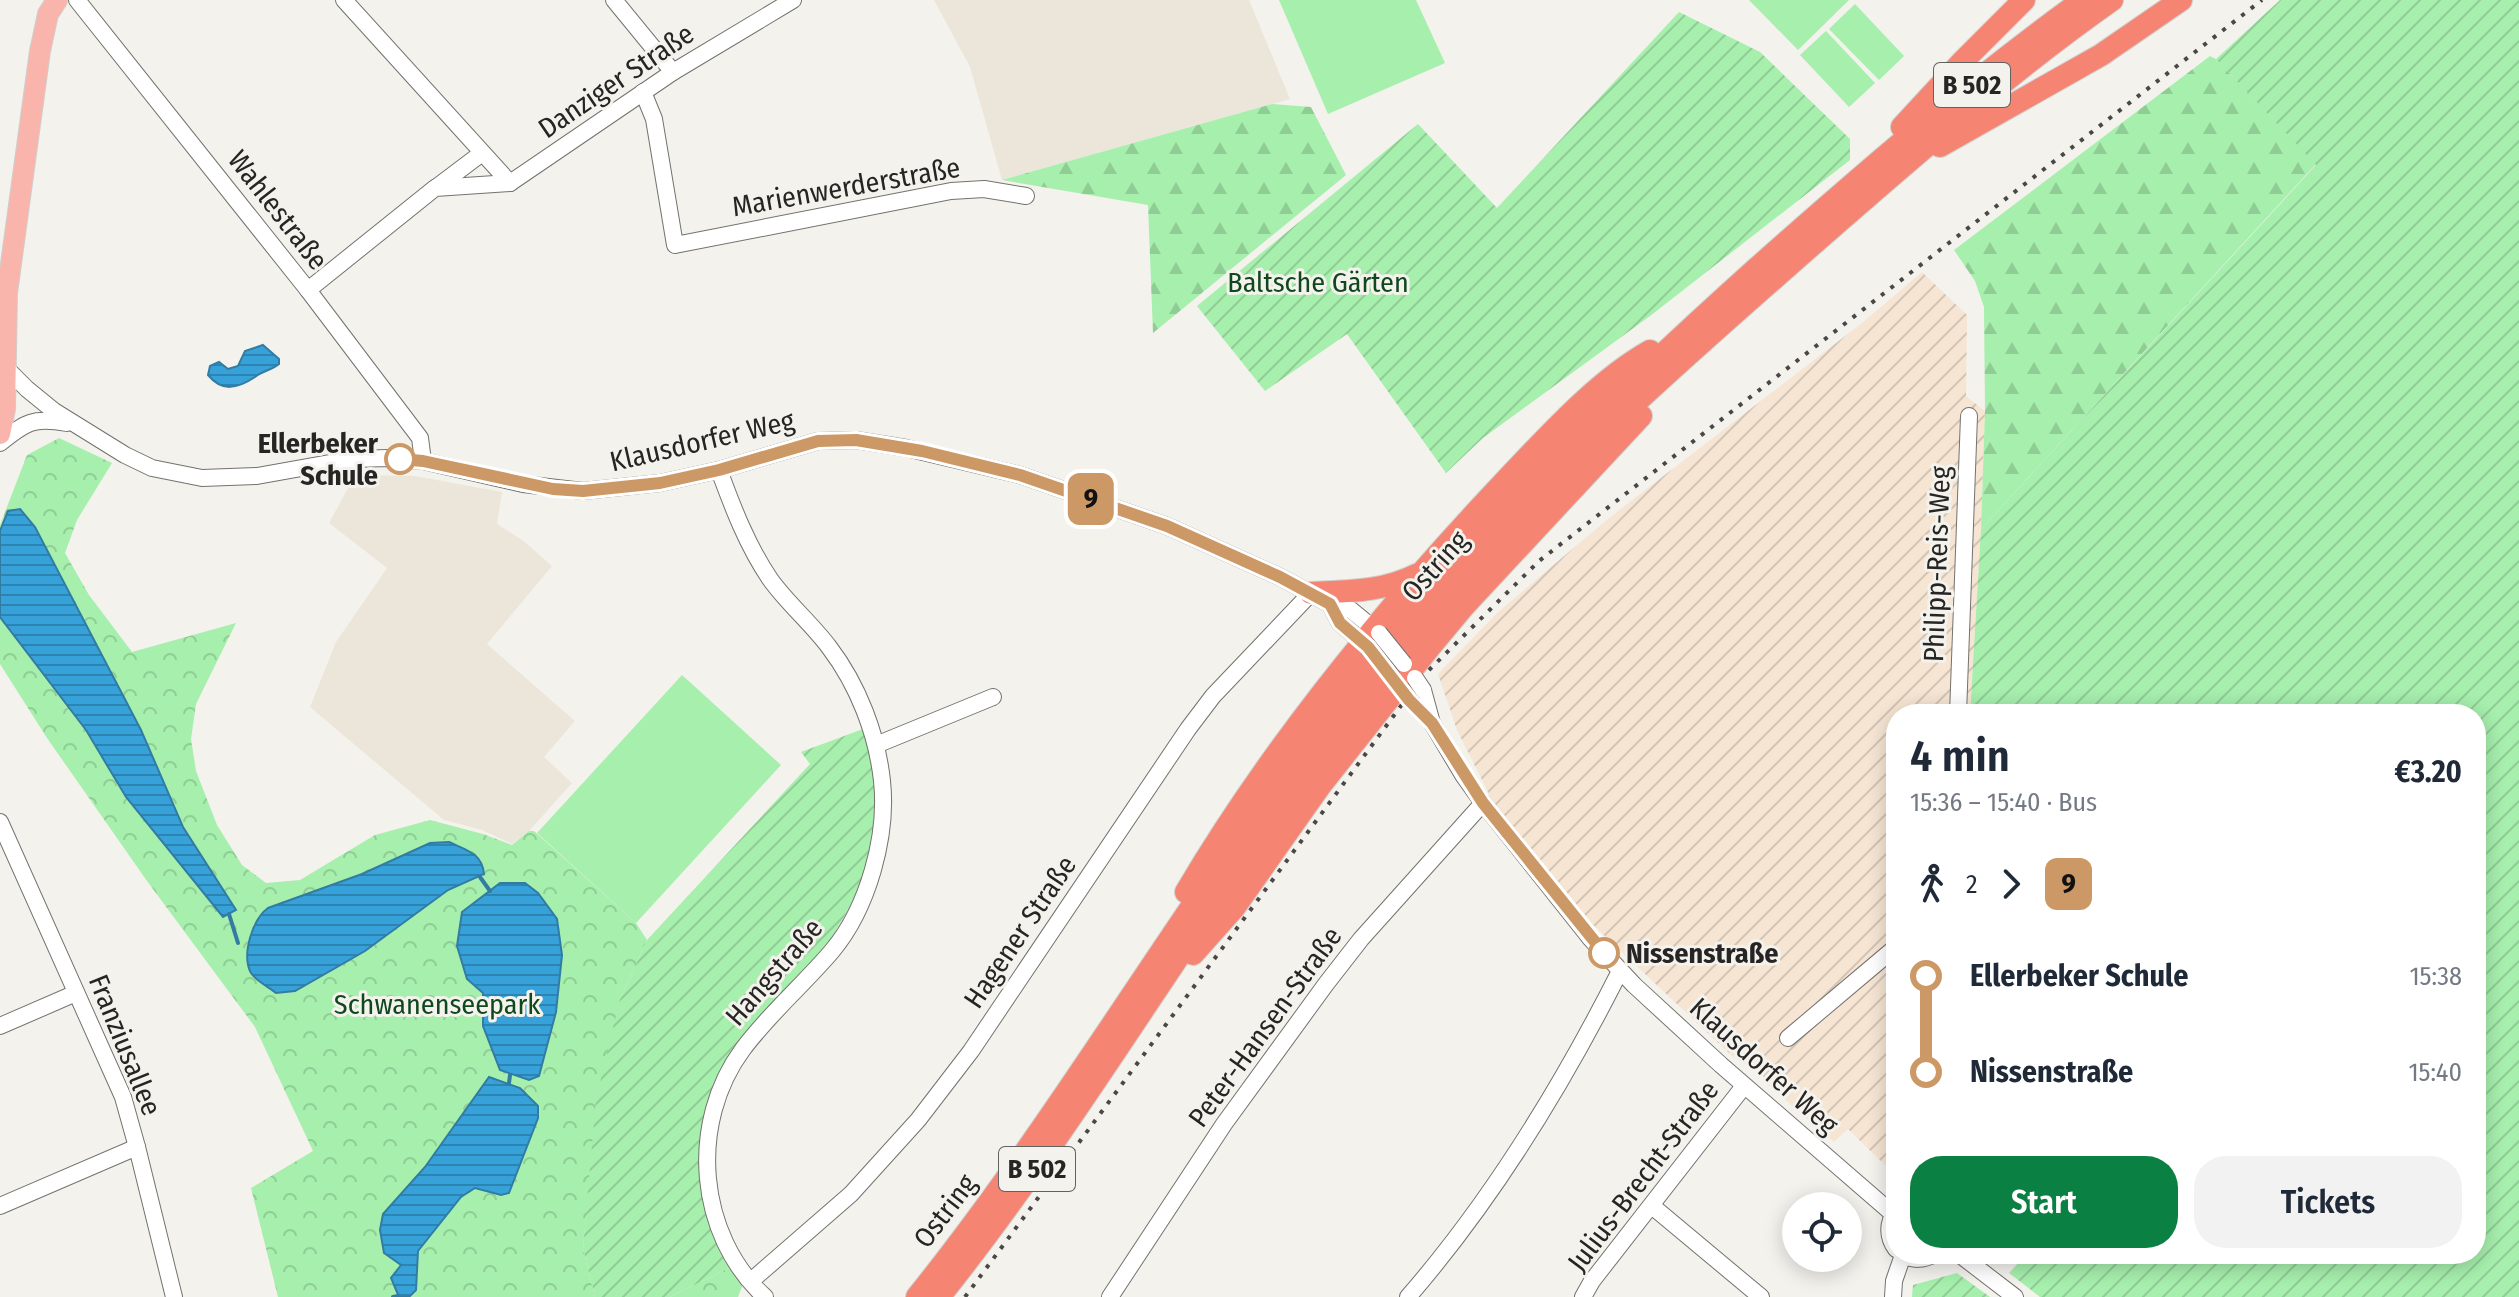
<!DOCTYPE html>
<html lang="en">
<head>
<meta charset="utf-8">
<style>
	:root { --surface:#fff; --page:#f2f2f3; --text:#1f2937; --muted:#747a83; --accent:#0b8043 }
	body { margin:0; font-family:"Fira Sans Condensed",sans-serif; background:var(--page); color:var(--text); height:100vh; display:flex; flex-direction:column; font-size:30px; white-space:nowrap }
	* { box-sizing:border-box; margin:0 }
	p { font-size:26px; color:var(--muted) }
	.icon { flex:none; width:44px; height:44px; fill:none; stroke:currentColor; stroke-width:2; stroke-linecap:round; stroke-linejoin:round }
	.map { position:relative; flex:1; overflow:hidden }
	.panel { position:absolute; left:1886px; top:704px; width:600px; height:560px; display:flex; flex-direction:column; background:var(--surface); border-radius:32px; box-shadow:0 4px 20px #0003 }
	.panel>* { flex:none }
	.badge { padding:0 16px; border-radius:12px; font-size:28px; line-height:52px }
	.tools { position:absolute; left:1782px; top:1192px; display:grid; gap:16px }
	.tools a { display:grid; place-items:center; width:80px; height:80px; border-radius:50%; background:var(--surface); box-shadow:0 4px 20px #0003; font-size:40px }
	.map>.badge { position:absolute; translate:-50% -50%; box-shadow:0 0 0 4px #fff }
	.legs { display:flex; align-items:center; gap:12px; height:88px; padding:0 24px; font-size:26px }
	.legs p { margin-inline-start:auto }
	.overview { display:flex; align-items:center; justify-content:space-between; height:136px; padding:0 24px }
	h1 { font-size:44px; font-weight:600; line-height:60px }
	.action { display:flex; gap:16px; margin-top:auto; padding:16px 24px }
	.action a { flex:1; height:92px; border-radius:32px; background:var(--accent); color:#fff; font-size:32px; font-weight:600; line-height:92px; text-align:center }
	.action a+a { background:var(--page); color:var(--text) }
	ul { padding:0 24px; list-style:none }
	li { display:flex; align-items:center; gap:28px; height:96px; font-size:30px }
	li i { display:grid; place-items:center; width:12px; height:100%; margin:0 10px; background:currentColor }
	li i::after { content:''; width:20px; height:20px; margin:-10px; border:6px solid; border-radius:50%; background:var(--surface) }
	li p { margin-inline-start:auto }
	li:first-child i { background:linear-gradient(#0000 50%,currentColor 0) }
	li:last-child i { background:linear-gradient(currentColor 50%,#0000 0) }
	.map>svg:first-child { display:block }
</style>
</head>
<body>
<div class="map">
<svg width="2519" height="1297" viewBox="0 0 2519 1297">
	<defs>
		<pattern id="industrial-furrows" width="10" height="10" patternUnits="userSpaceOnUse" patternTransform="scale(2)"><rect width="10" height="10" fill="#f6e5d3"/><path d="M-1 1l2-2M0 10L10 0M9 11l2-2" fill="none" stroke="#d3c4b5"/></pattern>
		<pattern id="forest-firs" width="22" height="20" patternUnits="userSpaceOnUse" patternTransform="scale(2)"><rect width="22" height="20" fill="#a6efad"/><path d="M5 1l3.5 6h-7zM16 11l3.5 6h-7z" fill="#8fcd95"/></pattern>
		<pattern id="park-crowns" width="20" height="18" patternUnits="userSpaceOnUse" patternTransform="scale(2)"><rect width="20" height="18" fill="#a6efad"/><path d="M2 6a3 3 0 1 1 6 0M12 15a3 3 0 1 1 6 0" fill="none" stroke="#8fcd95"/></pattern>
		<pattern id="garden-furrows" width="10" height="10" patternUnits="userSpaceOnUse" patternTransform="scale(2)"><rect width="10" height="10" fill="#a6efad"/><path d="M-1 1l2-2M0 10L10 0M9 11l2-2" fill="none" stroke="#8fcd95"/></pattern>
		<pattern id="water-rules" width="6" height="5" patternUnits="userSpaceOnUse" patternTransform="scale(2)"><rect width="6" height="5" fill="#37a2da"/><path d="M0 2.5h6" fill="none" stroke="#2e84b0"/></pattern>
	</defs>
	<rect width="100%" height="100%" fill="#f4f2ed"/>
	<!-- built -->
	<g fill="#ece6da">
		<polygon points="934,0 1249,0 1290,99 1002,180 970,67"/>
		<polygon points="355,475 415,476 502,492 497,524 525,542 552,566 487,644 575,721 544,757 572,783 529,831 512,844 482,830 444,820 310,707 336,642 387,568 329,523"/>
	</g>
	<!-- industrial -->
	<polygon fill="url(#industrial-furrows)" points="1922,272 1967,315 1966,396 1985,411 1981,529 1970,714 1896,714 1896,1163 1886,1166 1848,1129 1834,1142 1767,1084 1767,1079 1731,1055 1593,925 1497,810 1457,730 1438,674 1497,613 1609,518 1862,323"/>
	<!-- forest -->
	<g fill="url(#forest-firs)">
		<polygon points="2210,56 2216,59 2316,164 1981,529 1985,411 1984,307 1975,281 1954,250"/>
		<polygon points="1272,104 1311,107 1346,175 1153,333 1148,205 1002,180"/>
	</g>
	<!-- park -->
	<g fill="url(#park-crowns)">
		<polygon points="59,438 112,463 77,520 65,553 89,595 132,652 236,623 196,704 191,739 196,771 217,825 242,865 266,883 300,880 375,835 430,820 483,834 512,845 529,831 534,831 636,923 647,940 620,999 590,1177 583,1249 595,1297 278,1297 251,1188 313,1151 255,1027 147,881 47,738 0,664 0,525 27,455"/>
		<polygon points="731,1267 743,1284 738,1297 670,1297"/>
	</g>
	<!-- garden -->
	<g fill="url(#garden-furrows)">
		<polygon points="2280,0 2519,0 2519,1297 2040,1297 2009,1273 2027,1254 2476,1254 2476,714 1970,714 1981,529 2316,165 2216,59"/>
		<polygon points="1679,12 1760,52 1850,139 1850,160 1650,316 1483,438 1446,473 1347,334 1265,391 1197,306 1418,124 1497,208"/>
		<polygon points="863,729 876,777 874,840 857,895 830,940 736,1047 719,1076 704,1119 701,1171 731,1267 670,1297 595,1297 583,1249 596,1099 620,999 647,940 810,764 801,752"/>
		<polygon points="1957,1273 1990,1297 1912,1297 1913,1285"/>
	</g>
	<!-- pitch -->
	<g fill="#a6efad">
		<polygon points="1279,0 1416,0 1445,63 1328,114"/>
		<polygon points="1749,0 1849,0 1798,50"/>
		<polygon points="1855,4 1904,56 1879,80 1829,29"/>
		<polygon points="1826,31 1875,83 1849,107 1800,55"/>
		<polygon points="682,675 781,765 636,923 537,833"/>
	</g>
	<!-- water -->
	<g fill="url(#water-rules)" stroke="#327ca3" stroke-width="2">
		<path d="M 263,345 L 279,359 L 279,364 C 272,370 262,371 255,377 C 237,389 222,392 208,375 L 210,366 L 219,362 L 228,369 L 238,366 L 245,351 Z"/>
		<polygon points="20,509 35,527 141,730 183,827 236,910 223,917 126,797 86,730 0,617 0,531 8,511"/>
		<path d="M 449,842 C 466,850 482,853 484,874 L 448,890 L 365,951 L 295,991 L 276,993 C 269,987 256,981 251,973 C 241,954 253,919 268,908 L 362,874 L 430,843 Z"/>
		<polygon points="500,883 525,883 538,893 557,919 562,955 556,1012 539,1076 529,1080 500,1070 483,1026 483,993 467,979 457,946 462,912"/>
		<polygon points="489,1077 520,1088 538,1106 538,1118 509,1193 501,1195 475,1188 461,1197 418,1251 416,1290 409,1297 399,1297 391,1278 401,1265 384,1253 380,1230 383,1214 425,1167"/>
	</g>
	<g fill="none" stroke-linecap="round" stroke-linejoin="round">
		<!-- stream -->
		<g stroke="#327ca3" stroke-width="4">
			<polyline points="480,877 490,891"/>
			<polyline points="229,914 238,943"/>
			<polyline points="509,1083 510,1075"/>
			<polyline points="393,1297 398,1296"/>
		</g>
		<!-- minor casing -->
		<g stroke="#74726e" stroke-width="18">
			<g id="minor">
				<polyline points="77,0 308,290 420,438 423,461"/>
				<polyline points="344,0 510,183"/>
				<polyline points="614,0 673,72"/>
				<polyline points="643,92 654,119 675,245 951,191 984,189 1026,196"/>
				<polyline points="510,183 673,72 793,0"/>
				<polyline points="437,187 482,153"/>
				<polyline points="308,290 435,188 510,183"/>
				<polyline points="1,363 27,389 54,411 125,455 152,468 202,478 257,476 352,459 388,458 423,461 523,484 583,491 660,483 719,470 818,441 856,440 906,448 1020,475 1167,526 1280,577 1330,604 1351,610 1379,633"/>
				<path d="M 0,443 C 26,422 33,417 67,423"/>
				<path d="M 719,470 C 733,508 747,545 770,579 C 787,603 811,623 829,647 C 858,685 877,734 882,781 C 888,836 868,908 832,951 C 804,984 769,1014 743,1049 C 688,1123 697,1235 765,1297"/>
				<polyline points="1330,604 1340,623 1368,647"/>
				<polyline points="1423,690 1432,723 1463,775 1483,803 1590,938 1634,985 1721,1065 1893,1214"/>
				<polyline points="1958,714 1969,416"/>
				<polyline points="876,745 993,697"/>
				<polyline points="0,822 123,1097 137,1147 174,1297"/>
				<polyline points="0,1026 76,993"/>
				<polyline points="1788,1038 1896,947"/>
				<polyline points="0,1206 137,1147"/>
				<polyline points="1652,1206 1761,1297"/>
				<path d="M 1896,1211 C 1887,1223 1887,1237 1896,1249"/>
				<path d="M 1901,1254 C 1914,1261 1923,1260 1935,1254"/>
				<polyline points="1959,1254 2015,1297"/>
				<polyline points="751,1281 851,1194 918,1120 971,1051 1188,729 1213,696 1311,593"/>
				<polyline points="1110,1297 1224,1124 1326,984 1361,939 1483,803"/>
				<path d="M 1408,1297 C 1493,1199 1562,1086 1620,971"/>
				<polyline points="1583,1297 1592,1281 1744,1086"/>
				<polyline points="1893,1297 1894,1281 1903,1255"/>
			</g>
		</g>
		<!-- major casing -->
		<g stroke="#cfcfcf" stroke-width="22">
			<polyline id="major" points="0,434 5,409 7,293 40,51 48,14 57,0"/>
		</g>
		<!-- highway casing -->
		<g stroke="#cfcfcf" stroke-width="24">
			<g id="highway">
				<polyline points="1902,127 1963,61 2024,0"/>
				<polyline points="1940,146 2101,55 2181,0"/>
				<path d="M 1311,593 C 1348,591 1382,592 1416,575"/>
				<path d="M 1186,892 C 1274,743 1387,606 1506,480 C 1548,436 1597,381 1650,351"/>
				<polyline points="1193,954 1234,908 1320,786 1429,648 1464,606 1641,416"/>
				<path d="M 917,1297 C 1070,1106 1190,892 1340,700 C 1464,542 1607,403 1756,269 C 1862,175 1969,82 2083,0"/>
				<path d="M 939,1297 C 1081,1120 1193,920 1331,740 C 1412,635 1498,533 1594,442 C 1662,376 1734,314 1804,252 C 1904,165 2004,76 2112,0"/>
			</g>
		</g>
		<!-- minor -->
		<use href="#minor" stroke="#fff" stroke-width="16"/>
		<!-- major -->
		<use href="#major" stroke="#f9b5ab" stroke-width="20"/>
		<!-- highway -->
		<use href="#highway" stroke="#f58473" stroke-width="22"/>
		<!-- rail -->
		<polyline stroke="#4a4846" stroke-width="4" stroke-dasharray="4 8" stroke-linecap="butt" points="965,1297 1423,676 1539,561 2262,0"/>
		<!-- minor-bridge casing -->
		<g stroke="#74726e" stroke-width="18" stroke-linecap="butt">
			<g id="minor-bridge">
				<polyline points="1379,633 1404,664"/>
				<polyline points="1368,647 1393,678"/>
				<polyline points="1415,678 1423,690"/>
				<polyline points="1403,691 1413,704"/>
			</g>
		</g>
		<!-- minor-bridge -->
		<use href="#minor-bridge" stroke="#fff" stroke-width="16"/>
	</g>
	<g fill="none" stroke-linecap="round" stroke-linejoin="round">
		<!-- line-1 casing -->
		<g stroke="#fff" stroke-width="18">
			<polyline id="line-1" points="400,459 423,461 553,489 583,491 660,483 719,470 818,441 856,440 922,451 1020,475 1167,526 1280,577 1330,604 1340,623 1368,647 1409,700 1432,723 1483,803 1604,953"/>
		</g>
		<!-- line-1 -->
		<use href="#line-1" stroke="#c96" stroke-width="12"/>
	</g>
	<!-- markers -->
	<g fill="#fff" stroke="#c96" stroke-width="4">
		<circle cx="400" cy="459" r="14"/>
		<circle cx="1604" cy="953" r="14"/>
	</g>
	<g text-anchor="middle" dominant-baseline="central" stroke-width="6" stroke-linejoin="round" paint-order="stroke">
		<!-- shield labels -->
		<g fill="#f4f2ed" stroke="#646260" stroke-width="2">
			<rect x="1934" y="63" width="76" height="44" rx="6"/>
			<rect x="999" y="1147" width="76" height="44" rx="6"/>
		</g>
		<g font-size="26" font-weight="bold" fill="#262523">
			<text x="1972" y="85">B 502</text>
			<text x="1037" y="1169">B 502</text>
		</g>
		<!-- street labels -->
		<g font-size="28" fill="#262523" stroke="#f4f2ed">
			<text transform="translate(616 81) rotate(-34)">Danziger Straße</text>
			<text transform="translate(846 187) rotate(-10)">Marienwerderstraße</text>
			<text transform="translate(278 210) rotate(52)">Wahlestraße</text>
			<text transform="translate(702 441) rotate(-13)">Klausdorfer Weg</text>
			<text transform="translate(1937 564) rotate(-88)">Philipp-Reis-Weg</text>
			<text transform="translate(1435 566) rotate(-48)">Ostring</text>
			<text transform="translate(1020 932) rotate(-56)">Hagener Straße</text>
			<text transform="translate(774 972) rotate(-49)">Hangstraße</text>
			<text transform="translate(1265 1027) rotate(-54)">Peter-Hansen-Straße</text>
			<text transform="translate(125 1045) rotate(68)">Franziusallee</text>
			<text transform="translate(1764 1066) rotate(42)">Klausdorfer Weg</text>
			<text transform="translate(1643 1176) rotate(-53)">Julius-Brecht-Straße</text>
			<text transform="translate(945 1211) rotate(-53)">Ostring</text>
		</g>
		<!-- park labels -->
		<g font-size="28" fill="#0f481c" stroke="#f4f2ed">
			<text x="1318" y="282">Baltsche Gärten</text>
			<text x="437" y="1004">Schwanenseepark</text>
		</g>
		<!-- stop labels -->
		<g font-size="28" font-weight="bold" fill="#262523" stroke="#f4f2ed" text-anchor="end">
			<text x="378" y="443">Ellerbeker<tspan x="378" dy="32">Schule</tspan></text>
			<text x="1626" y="953" text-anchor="start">Nissenstraße</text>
		</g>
	</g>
</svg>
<div class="tools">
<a><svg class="icon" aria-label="locate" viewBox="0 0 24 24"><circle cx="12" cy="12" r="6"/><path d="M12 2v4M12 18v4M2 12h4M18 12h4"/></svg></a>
</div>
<b class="badge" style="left:1091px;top:499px;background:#c96;color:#111">9</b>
<section class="panel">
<div class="overview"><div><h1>4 min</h1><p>15:36 – 15:40 · Bus</p></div><b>€3.20</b></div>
<div class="legs"><svg class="icon" aria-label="walk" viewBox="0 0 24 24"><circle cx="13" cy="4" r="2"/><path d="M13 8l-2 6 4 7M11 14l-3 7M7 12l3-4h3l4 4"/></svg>2<svg class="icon" aria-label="forward" viewBox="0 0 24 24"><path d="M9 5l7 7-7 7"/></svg><b class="badge" style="background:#c96;color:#111">9</b></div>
<ul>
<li><i style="color:#c96"></i><b>Ellerbeker Schule</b><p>15:38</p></li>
<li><i style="color:#c96"></i><b>Nissenstraße</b><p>15:40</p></li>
</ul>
<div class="action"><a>Start</a><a>Tickets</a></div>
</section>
</div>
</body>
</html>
